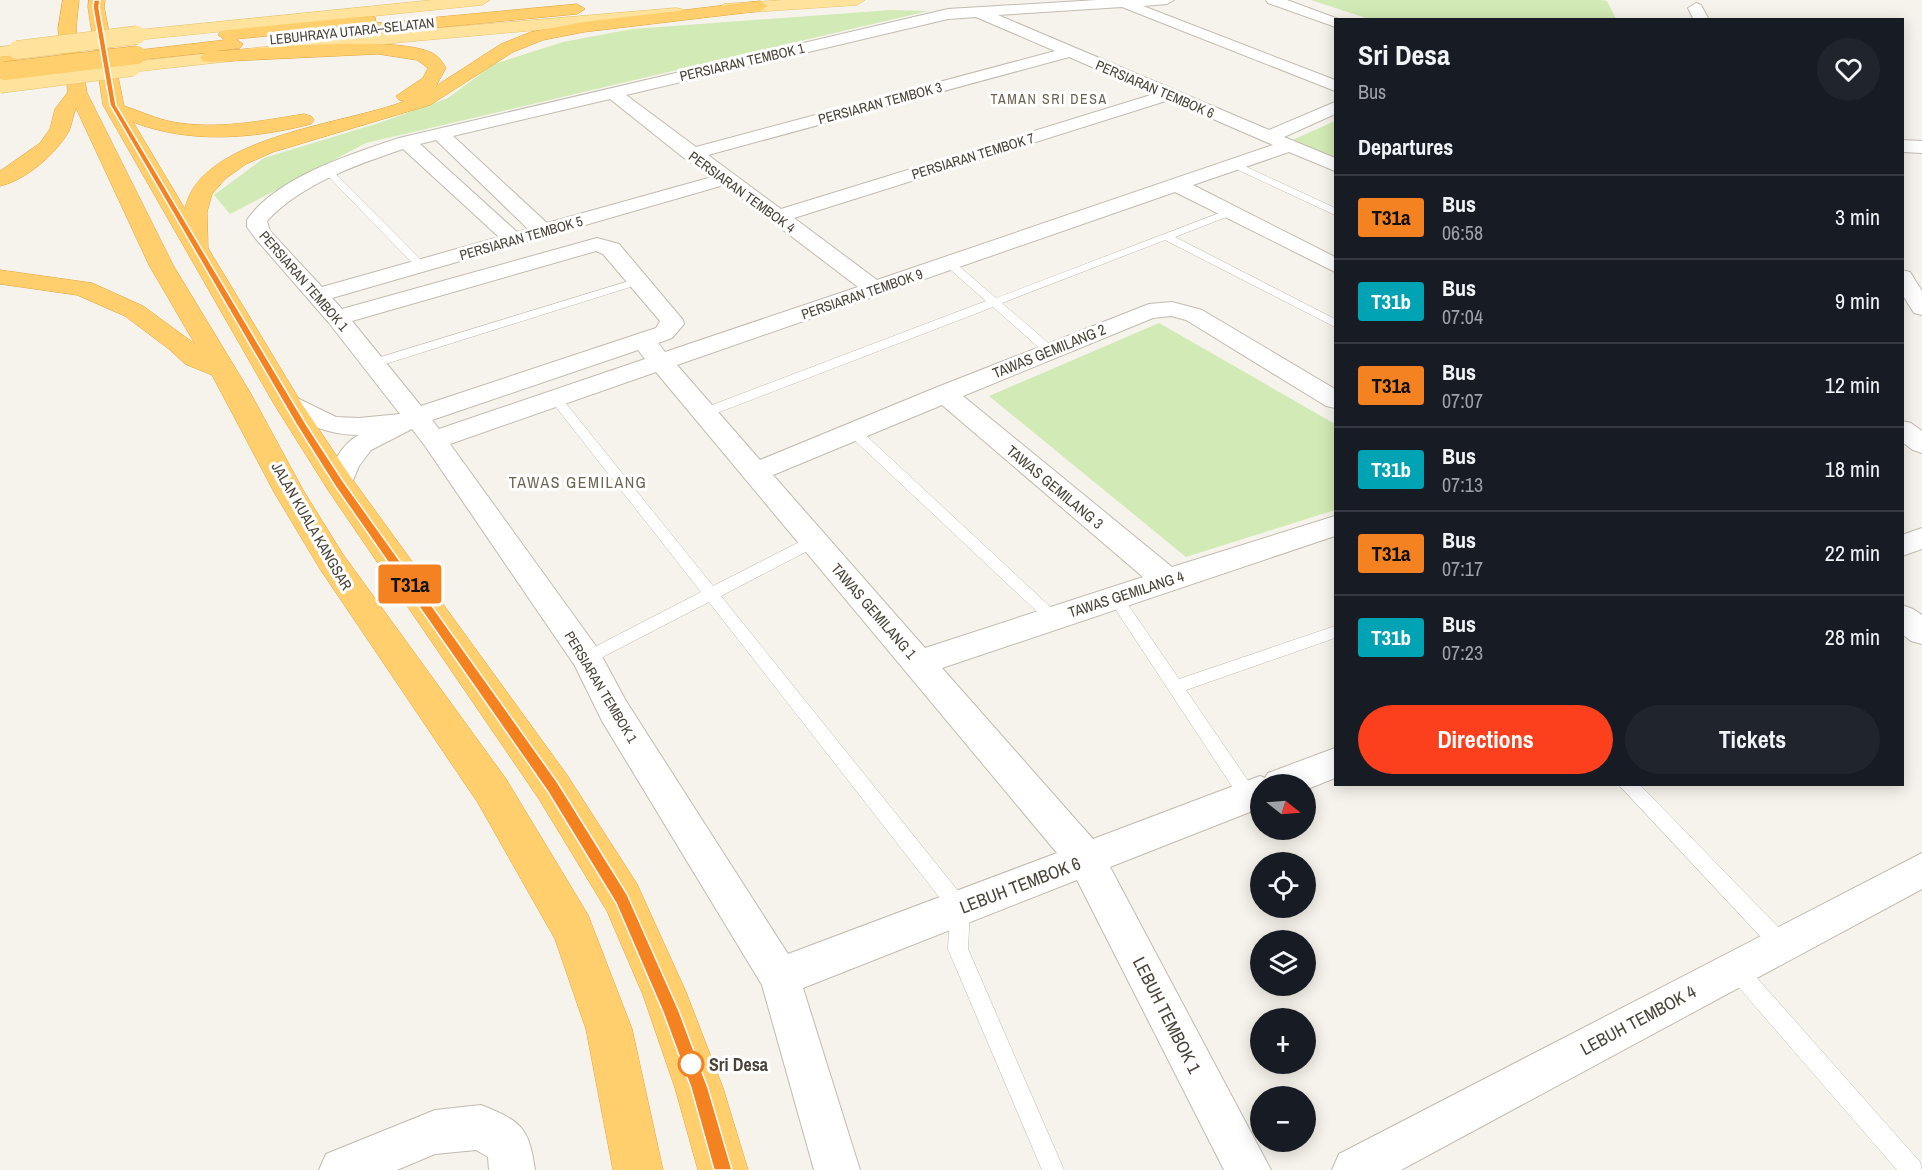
<!DOCTYPE html>
<html lang="en">
<head>
<meta charset="utf-8">
<style>
	:root { --surface:#171b24; --page:#20242c; --text:#f1f3f6; --muted:#9ea1a6; --line:#363941; --accent:#fc3f1d }
	body { margin:0; font-family:"Archivo Narrow",sans-serif; background:var(--page); color:var(--text); height:100vh; display:flex; flex-direction:column; font-size:22px; white-space:nowrap }
	* { box-sizing:border-box; margin:0 }
	p { font-size:20px; color:var(--muted) }
	.icon { flex:none; width:33px; height:33px; fill:none; stroke:currentColor; stroke-width:2; stroke-linecap:round; stroke-linejoin:round }
	.map { position:relative; flex:1; overflow:hidden }
	.side { position:absolute; left:1334px; top:18px; width:570px; height:768px; display:flex; flex-direction:column; background:var(--surface); border-radius:0px; box-shadow:0 3px 15px #0003 }
	.side>* { flex:none }
	.badge { padding:0 12px; border-radius:4px; font-size:21px; line-height:39px }
	.needle { width:39px; rotate:107deg }
	.tools { position:absolute; left:1250px; top:774px; display:grid; gap:12px }
	.tools a { display:grid; place-items:center; width:66px; height:66px; border-radius:50%; background:var(--surface); box-shadow:0 3px 15px #0003; font-size:30px }
	.map>.badge { position:absolute; translate:-50% -50%; box-shadow:0 0 0 3px #fff }
	h2 { padding:0 24px; font-size:22px; line-height:54px }
	.round { display:grid; place-items:center; flex:none; width:63px; height:63px; border-radius:32px; background:var(--page) }
	.overview { display:flex; align-items:center; justify-content:space-between; height:102px; padding:0 24px }
	h1 { font-size:28px; font-weight:700; line-height:45px }
	.button { display:flex; gap:12px; margin-top:auto; padding:12px 24px }
	.button a { flex:1; height:69px; border-radius:36px; background:var(--accent); color:#fff; font-size:24px; font-weight:700; line-height:69px; text-align:center }
	.button a+a { background:var(--page); color:var(--text) }
	ul { padding:0; list-style:none }
	li { display:flex; align-items:center; gap:18px; height:84px; padding:0 24px; border-top:2px solid var(--line) }
	li div { flex:1 }
	li b { display:block; font-size:22px }
	li em { font-style:normal }
	li .badge { min-width:66px; font-weight:700; text-align:center }
	.map>svg:first-child { display:block }
</style>
</head>
<body>
<div class="map">
<svg width="1922" height="1170" viewBox="0 0 1922 1170">
	<rect width="100%" height="100%" fill="#f6f3ec"/>
	<!-- green -->
	<g fill="#d2eab5">
		<polygon points="1311,0 1600,0 1607,1 1616,19 1369,19"/>
		<polygon points="891,10 928,11 366,143 230,214 214,195 264,158 382,122 448,98 494,64 563,42 632,29"/>
		<polygon points="1335,121 1335,160 1290,141"/>
		<polygon points="1159,323 1335,424 1335,510 1186,557 989,396"/>
	</g>
	<g fill="none" stroke-linecap="round" stroke-linejoin="round">
		<!-- lane casing -->
		<g stroke="#c2bbae" stroke-width="1">
			<g id="lane">
				<polygon points="1232,163 1238,163 1335,208 1335,215 1232,167"/>
				<polygon points="327,171 333,171 425,264 425,268 417,268 327,175"/>
				<polygon points="1230,209 1234,210 1234,214 1175,237 1335,319 1335,327 1165,240 1002,303 1053,347 1053,353 1045,353 993,307 709,416 699,416 698,413 699,410 986,301 945,265 945,261 953,261 996,298"/>
				<polygon points="639,278 645,281 643,283 379,366 371,366 369,363 371,360"/>
				<polygon points="556,395 560,396 713,586 809,537 819,537 821,541 819,545 721,596 967,902 970,908 968,949 1064,1170 1042,1170 948,949 950,911 709,602 593,662 587,664 581,662 579,658 581,654 701,592 552,402 550,399"/>
				<polygon points="853,427 858,428 1058,614 1061,618 1058,622 1048,622 848,434 847,431"/>
				<polygon points="1115,591 1120,593 1179,679 1335,626 1335,638 1186,690 1255,791 1258,797 1255,803 1249,805 1243,803 1110,601 1107,597 1110,593"/>
				<polygon points="1618,784 1639,784 1788,937 1791,944 1788,951 1781,954 1774,951"/>
				<polygon points="1735,958 1742,961 1920,1162 1922,1170 1897,1170 1728,975 1725,968 1728,961"/>
			</g>
		</g>
		<!-- street casing -->
		<g stroke="#c2bbae" stroke-width="2">
			<g id="street">
				<path d="M 1097,0 L 1174,0 L 1167,4 L 1143,6 L 1335,80 L 1335,91 L 1122,7 L 998,15 L 1269,130 L 1335,102 L 1335,114 L 1284,137 L 1335,158 L 1335,171 L 1289,152 L 1193,185 L 1335,257 L 1335,272 L 1175,192 L 677,365 L 760,460 L 935,388 L 1149,304 L 1172,302 L 1202,310 L 1335,389 L 1335,408 L 1326,406 L 1186,320 L 1171,316 L 1153,318 L 963,396 L 1172,567 L 1335,516 L 1335,536 L 942,668 L 1093,839 L 1260,776 L 1265,778 L 1268,773 L 1335,748 L 1335,778 L 1305,790 L 1305,784 L 1260,784 L 1260,808 L 1110,867 L 1271,1170 L 1224,1170 L 1077,880 L 803,988 L 860,1170 L 814,1170 L 762,985 L 602,721 L 575,666 L 425,446 L 412,429 L 371,450 L 359,466 L 349,490 L 339,492 L 329,490 L 325,483 C 332,465 341,444 359,435 C 329,435 305,424 279,410 L 275,404 L 279,398 L 288,396 L 297,398 L 336,417 L 359,418 L 400,414 L 329,323 L 256,239 L 247,227 L 247,220 C 276,177 352,154 399,138 L 948,9 ZM 976,17 L 1055,51 L 696,147 L 626,95 L 948,19 ZM 1069,57 L 1154,94 L 781,209 L 708,155 ZM 610,99 L 684,158 L 712,177 L 547,223 L 453,136 ZM 1169,100 L 1273,145 L 877,280 L 794,218 ZM 436,140 L 528,229 L 517,232 L 420,144 ZM 403,149 L 499,237 L 322,287 L 270,231 L 267,221 C 301,184 356,165 403,149 ZM 724,185 L 858,287 L 665,352 L 658,343 L 672,338 L 684,324 L 683,320 L 619,244 L 597,238 L 342,309 L 332,298 ZM 596,251 L 603,254 L 660,321 L 656,328 L 421,406 L 352,321 ZM 638,350 L 645,359 L 439,429 L 432,420 ZM 656,372 L 1057,853 L 788,954 L 626,701 L 598,649 L 450,444 ZM 942,405 L 1143,577 L 925,648 L 773,475 Z"/>
				<polygon points="1266,0 1287,0 1341,20 1335,20 1335,27 1330,25 1268,3"/>
				<polygon points="1696,3 1701,5 1709,20 1694,20 1688,8"/>
				<polygon points="1902,140 1922,141 1922,153 1902,152"/>
				<polygon points="1902,270 1910,272 1922,291 1922,315 1914,313 1902,294"/>
				<polygon points="1902,421 1911,423 1922,431 1922,453 1913,450 1902,442"/>
				<polygon points="1922,528 1922,549 1902,556 1902,535"/>
				<polygon points="1902,605 1913,609 1922,615 1922,644 1911,641 1902,634"/>
				<polygon points="1922,853 1922,889 1401,1170 1332,1170 1339,1154"/>
				<path d="M 481,1105 C 521,1121 529,1127 535,1170 L 489,1170 L 488,1157 L 476,1150 L 435,1154 L 397,1170 L 319,1170 L 326,1154 L 435,1110 Z"/>
			</g>
		</g>
		<!-- primary casing -->
		<g stroke="#e6c16a" stroke-width="1">
			<g id="primary">
				<polygon points="433,0 490,0 482,5 137,40 131,39 128,35 131,31 137,30"/>
				<polygon points="784,0 865,0 857,5 724,14 716,9 724,4"/>
				<polygon points="676,8 682,9 684,13 682,17 404,42 132,72 126,71 123,67 126,63 132,62 404,31"/>
				<polygon points="17,45 23,46 26,50 23,54 0,57 0,47"/>
			</g>
		</g>
		<!-- highway casing -->
		<g stroke="#e0a43c" stroke-width="1">
			<g id="highway">
				<path d="M 63,0 L 79,0 L 76,29 L 87,93 L 173,265 L 251,394 L 303,490 L 342,553 L 506,779 L 588,915 L 632,1029 L 663,1170 L 613,1170 L 586,1029 L 555,939 L 478,803 L 320,569 L 274,492 L 212,375 L 185,364 L 169,349 L 125,316 L 77,295 L 0,284 L 0,270 L 92,283 L 143,306 L 195,344 L 149,265 L 76,108 C 73,115 72,124 69,131 C 56,154 26,180 0,186 L 0,171 L 40,143 L 50,129 L 55,109 L 68,92 L 58,29 Z"/>
				<path d="M 89,0 L 105,0 L 104,7 L 124,106 C 140,111 156,119 173,122 C 216,130 261,121 304,114 L 311,116 L 314,120 L 311,124 C 253,139 189,144 133,122 L 185,209 C 199,136 347,124 405,101 L 399,100 L 396,96 L 423,78 L 428,68 L 417,60 L 378,54 L 209,62 L 203,61 L 200,57 L 205,53 L 137,60 L 131,59 L 128,55 L 131,51 L 225,40 L 218,35 L 221,31 L 227,30 L 369,16 L 375,17 L 376,23 L 577,4 L 585,9 L 577,14 L 347,36 L 341,35 L 340,29 L 236,39 L 243,44 L 240,48 L 216,51 C 261,49 400,34 434,54 C 439,57 443,63 446,68 L 436,86 L 501,44 L 531,32 L 584,22 L 760,1 L 768,6 L 760,11 L 584,32 L 543,40 L 513,52 L 430,105 L 273,152 L 246,164 L 225,179 L 212,194 L 207,212 L 208,248 L 302,404 L 350,476 L 567,775 L 637,884 L 686,992 L 723,1088 L 748,1170 L 698,1170 L 675,1088 L 643,995 L 607,911 L 539,799 L 328,490 L 274,404 L 103,105 L 88,7 Z"/>
				<polygon points="9,56 15,57 18,61 15,65 0,67 0,57"/>
			</g>
		</g>
		<!-- lane -->
		<use href="#lane" fill="#fff" fill-rule="evenodd"/>
		<!-- street -->
		<use href="#street" fill="#fff" fill-rule="evenodd"/>
		<!-- primary -->
		<use href="#primary" fill="#ffe39c" fill-rule="evenodd"/>
		<!-- highway -->
		<use href="#highway" fill="#ffcf6e" fill-rule="evenodd"/>
		<!-- primary-bridge casing -->
		<g stroke="#e6c16a" stroke-width="19" stroke-linecap="butt">
			<g id="primary-bridge">
				<polyline points="17,50 137,35"/>
				<polyline points="0,84 132,67"/>
			</g>
		</g>
		<!-- highway-bridge casing -->
		<g stroke="#e0a43c" stroke-width="19" stroke-linecap="butt">
			<polyline id="highway-bridge" points="5,71 137,55"/>
		</g>
		<!-- primary-bridge -->
		<use href="#primary-bridge" stroke="#ffe39c" stroke-width="18"/>
		<!-- highway-bridge -->
		<use href="#highway-bridge" stroke="#ffcf6e" stroke-width="18"/>
	</g>
	<!-- line -->
	<polygon fill="#f58220" stroke="#fff" stroke-width="1.5" points="94,0 100,0 99,7 116,105 306,424 343,481 558,783 627,894 679,1011 708,1088 732,1170 714,1170 691,1088 663,1012 616,903 548,792 335,486 296,424 110,105 93,7"/>
	<!-- markers -->
	<circle fill="#fff" stroke="#f58220" stroke-width="3" cx="691" cy="1064" r="12"/>
	<g text-anchor="middle" dominant-baseline="central" stroke-width="6" stroke-linejoin="round" paint-order="stroke">
		<!-- far-street labels -->
		<g font-size="14" fill="#4b4439" stroke="#fff">
			<text transform="translate(352 31) rotate(-6)">LEBUHRAYA UTARA–SELATAN</text>
			<text transform="translate(742 62) rotate(-13)">PERSIARAN TEMBOK 1</text>
			<text transform="translate(1155 89) rotate(23)">PERSIARAN TEMBOK 6</text>
			<text transform="translate(880 103) rotate(-15)">PERSIARAN TEMBOK 3</text>
			<text transform="translate(973 156) rotate(-17)">PERSIARAN TEMBOK 7</text>
			<text transform="translate(742 192) rotate(36)">PERSIARAN TEMBOK 4</text>
			<text transform="translate(521 238) rotate(-16)">PERSIARAN TEMBOK 5</text>
			<text transform="translate(304 281) rotate(49)">PERSIARAN TEMBOK 1</text>
			<text transform="translate(862 294) rotate(-19)">PERSIARAN TEMBOK 9</text>
			<text transform="translate(601 687) rotate(59)">PERSIARAN TEMBOK 1</text>
		</g>
		<!-- far-neighbourhood labels -->
		<g font-size="14" letter-spacing="1.5" fill="#6e6250" stroke="#fff">
			<text x="1049" y="99">TAMAN SRI DESA</text>
		</g>
		<!-- street labels -->
		<g font-size="15" fill="#4b4439" stroke="#fff">
			<text transform="translate(1049 351) rotate(-22)">TAWAS GEMILANG 2</text>
			<text transform="translate(1055 487) rotate(40)">TAWAS GEMILANG 3</text>
			<text transform="translate(312 526) rotate(60)">JALAN KUALA KANGSAR</text>
			<text transform="translate(1126 594) rotate(-18)">TAWAS GEMILANG 4</text>
			<text transform="translate(874 611) rotate(49)">TAWAS GEMILANG 1</text>
		</g>
		<!-- neighbourhood labels -->
		<g font-size="16" letter-spacing="1.5" fill="#6e6250" stroke="#fff">
			<text x="578" y="482">TAWAS GEMILANG</text>
		</g>
		<!-- near-street labels -->
		<g font-size="18" fill="#4b4439" stroke="#fff">
			<text transform="translate(1020 885) rotate(-21)">LEBUH TEMBOK 6</text>
			<text transform="translate(1167 1015) rotate(63)">LEBUH TEMBOK 1</text>
			<text transform="translate(1638 1020) rotate(-28)">LEBUH TEMBOK 4</text>
		</g>
		<!-- near-stop labels -->
		<g font-size="18" font-weight="bold" fill="#4b4439" stroke="#fff" text-anchor="start">
			<text x="709" y="1064">Sri Desa</text>
		</g>
	</g>
</svg>
<div class="tools">
<a><svg class="needle" viewBox="-14 -14 28 28"><path d="M0-13l5 13h-10z" fill="#e53935"/><path d="M0 13l5-13h-10z" fill="#9ea1a6"/></svg></a>
<a><svg class="icon" aria-label="locate" viewBox="0 0 24 24"><circle cx="12" cy="12" r="6"/><path d="M12 2v4M12 18v4M2 12h4M18 12h4"/></svg></a>
<a><svg class="icon" aria-label="layers" viewBox="0 0 24 24"><path d="M12 4l9 5-9 5-9-5zM3 14l9 5 9-5"/></svg></a>
<a>+</a>
<a>−</a>
</div>
<b class="badge" style="left:410px;top:584px;background:#f58220;color:#111">T31a</b>
<section class="side">
<div class="overview"><div><h1>Sri Desa</h1><p>Bus</p></div><a class="round"><svg class="icon" aria-label="heart" viewBox="0 0 24 24"><path d="M12 20l-8-8c-3-5 5-10 8-4 3-6 11-1 8 4z"/></svg></a></div>
<h2>Departures</h2>
<ul>
<li><span class="badge" style="background:#f58220;color:#111">T31a</span><div><b>Bus</b><p>06:58</p></div><em>3 min</em></li>
<li><span class="badge" style="background:#00a3b4;color:#fff">T31b</span><div><b>Bus</b><p>07:04</p></div><em>9 min</em></li>
<li><span class="badge" style="background:#f58220;color:#111">T31a</span><div><b>Bus</b><p>07:07</p></div><em>12 min</em></li>
<li><span class="badge" style="background:#00a3b4;color:#fff">T31b</span><div><b>Bus</b><p>07:13</p></div><em>18 min</em></li>
<li><span class="badge" style="background:#f58220;color:#111">T31a</span><div><b>Bus</b><p>07:17</p></div><em>22 min</em></li>
<li><span class="badge" style="background:#00a3b4;color:#fff">T31b</span><div><b>Bus</b><p>07:23</p></div><em>28 min</em></li>
</ul>
<div class="button"><a>Directions</a><a>Tickets</a></div>
</section>
</div>
</body>
</html>
